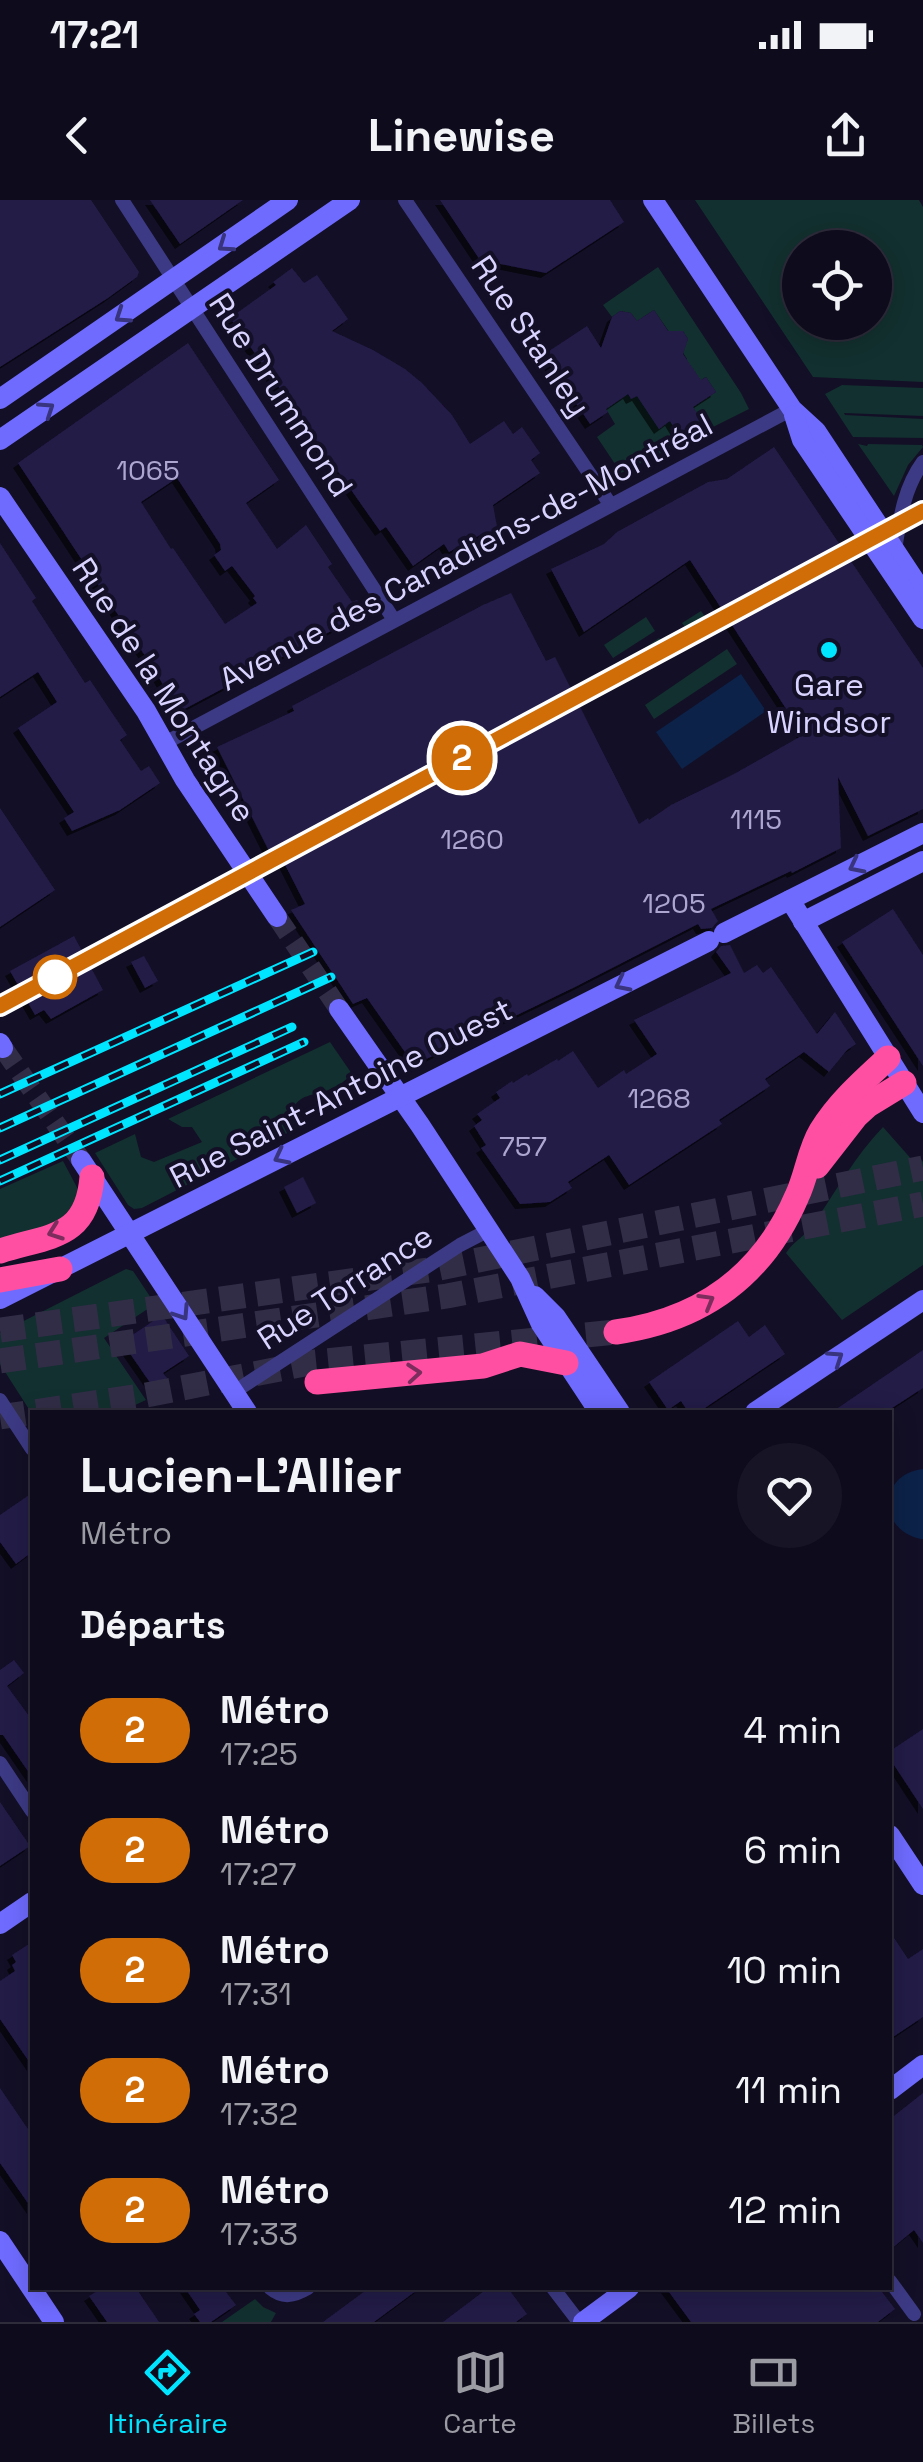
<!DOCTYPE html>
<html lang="fr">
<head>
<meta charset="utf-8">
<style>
	:root { --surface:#0e0b1c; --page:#171425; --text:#f1f3f6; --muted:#9b9ba3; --line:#2e2b3b; --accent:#00e5ff }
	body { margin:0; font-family:"Space Grotesk",sans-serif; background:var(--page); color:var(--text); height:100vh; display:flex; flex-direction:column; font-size:38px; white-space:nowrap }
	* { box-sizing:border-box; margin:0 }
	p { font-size:32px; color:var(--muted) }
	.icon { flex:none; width:55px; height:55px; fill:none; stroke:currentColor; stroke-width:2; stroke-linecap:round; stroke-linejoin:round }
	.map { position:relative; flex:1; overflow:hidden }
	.drawer { position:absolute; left:30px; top:1210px; width:862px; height:880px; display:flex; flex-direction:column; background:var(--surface); border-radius:0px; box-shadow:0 5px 25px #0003,0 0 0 2px var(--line) }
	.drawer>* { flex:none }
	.badge { padding:0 20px; border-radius:32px; font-size:35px; line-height:65px }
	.fabs { position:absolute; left:782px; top:30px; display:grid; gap:20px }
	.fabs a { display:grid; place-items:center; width:110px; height:110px; border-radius:50%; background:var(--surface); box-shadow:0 5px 25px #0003,0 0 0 2px var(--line); font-size:50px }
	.map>.badge { position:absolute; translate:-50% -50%; box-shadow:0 0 0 5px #fff }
	h2 { padding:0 50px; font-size:38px; line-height:90px }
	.round { display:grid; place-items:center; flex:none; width:105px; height:105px; border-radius:52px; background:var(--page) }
	.head { display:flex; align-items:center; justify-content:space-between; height:170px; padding:0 50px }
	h1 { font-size:48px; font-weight:800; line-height:75px }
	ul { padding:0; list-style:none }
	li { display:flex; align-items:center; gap:30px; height:120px; padding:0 50px }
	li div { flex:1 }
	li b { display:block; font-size:38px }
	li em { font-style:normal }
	li .badge { min-width:110px; font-weight:700; text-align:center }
	.status { display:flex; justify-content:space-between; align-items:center; height:70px; padding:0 50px; background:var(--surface); direction:ltr }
	.status svg { height:28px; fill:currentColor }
	header { display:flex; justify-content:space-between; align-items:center; height:130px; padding:0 50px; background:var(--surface); font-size:45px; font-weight:800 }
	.tab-bar { display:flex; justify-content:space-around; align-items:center; height:140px; border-top:2px solid var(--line); background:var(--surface); font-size:28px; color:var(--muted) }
	.tab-bar a { display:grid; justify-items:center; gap:5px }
	.tab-bar .selected { color:var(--accent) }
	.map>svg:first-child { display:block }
</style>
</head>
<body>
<div class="status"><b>17:21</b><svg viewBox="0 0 49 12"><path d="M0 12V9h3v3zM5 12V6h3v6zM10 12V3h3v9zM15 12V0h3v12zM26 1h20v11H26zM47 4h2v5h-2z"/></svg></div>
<header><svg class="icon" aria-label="back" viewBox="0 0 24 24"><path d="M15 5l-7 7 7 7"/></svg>Linewise<svg class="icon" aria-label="share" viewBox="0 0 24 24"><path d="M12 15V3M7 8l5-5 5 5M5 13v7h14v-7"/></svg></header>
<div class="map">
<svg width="923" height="2122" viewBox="0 0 923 2122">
	<defs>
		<filter id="shadow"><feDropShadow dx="-5" dy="5" stdDeviation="0" flood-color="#0009"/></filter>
	</defs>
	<rect width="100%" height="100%" fill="#130f26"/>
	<!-- green -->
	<g fill="#12302f" fill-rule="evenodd">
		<path d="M 695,0 L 919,0 L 923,7 L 923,182 L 813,177 ZM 800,48 L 875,48 L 875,122 L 800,122 Z"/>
		<polygon points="658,67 741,193 749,209 621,273 597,237 615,224 606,209 624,190 631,199 637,196 659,228 670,221 700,219 693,207 716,192 706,177 693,185 680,164 687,159 682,151 688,139 683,131 670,133 654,110 637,121 631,113 620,111 612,117 603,105"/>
		<polygon points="842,185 923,188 923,216 844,213 845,215 923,219 923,238 853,237 825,194"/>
		<polygon points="858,244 867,246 868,244 922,245 923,247 908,265 894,296"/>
		<polygon points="701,411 711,425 693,438 682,423"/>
		<polygon points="646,417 655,431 613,458 604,445"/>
		<polygon points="659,438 669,452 628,482 617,467"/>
		<polygon points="727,449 737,464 654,519 645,505"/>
		<path d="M 330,842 L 352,874 C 346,880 340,885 331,889 C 313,897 299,892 291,913 L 297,928 L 142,1008 L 134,1009 L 128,1005 L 95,953 L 135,934 L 141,957 L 154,962 L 202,942 L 192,927 L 182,927 L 168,919 Z"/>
		<path d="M 883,927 L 913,961 L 920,958 L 923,962 L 923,1065 L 842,1120 L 786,1053 C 794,1041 805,1036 813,1025 C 836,991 855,956 883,927 Z"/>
		<polygon points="63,961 81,995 59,1022 0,1040 0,989"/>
		<polygon points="126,1069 133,1071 155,1104 104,1138 146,1200 120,1212 32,1214 0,1164 0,1133"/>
		<polygon points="255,2099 263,2107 276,2113 271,2122 222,2122"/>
	</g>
	<!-- water -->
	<g fill="#0c2248">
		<polygon points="741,474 766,511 682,569 656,532"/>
		<path d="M 923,1269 L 923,1339 L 921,1339 C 877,1330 878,1274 923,1269 Z"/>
	</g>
	<!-- building -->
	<g fill="#241b47" fill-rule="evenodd" filter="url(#shadow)">
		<polygon points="0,0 91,0 139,72 137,77 108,98 0,167"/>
		<polygon points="150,0 243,0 180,44"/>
		<polygon points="440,0 610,0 624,22 546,73 480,60"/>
		<polygon points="292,68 304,83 317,75 348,119 332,131 373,150 405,169 422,183 452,215 470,244 504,221 513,234 522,227 540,253 531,260 540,273 493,305 498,332 487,341 482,334 449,352 444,344 413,366 386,327 380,331 230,118 276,85 273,82"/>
		<polygon points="654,110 668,131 683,131 688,139 683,154 701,180 706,177 716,192 693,207 701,219 678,234 670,221 659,229 637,196 631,199 628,194 606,209 608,212 590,224 543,155 587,126 601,148 612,117 620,111 631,113 637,121"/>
		<path d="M 188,143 L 279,280 L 246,303 L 277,349 L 306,325 L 332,364 L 328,367 L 352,402 L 357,400 L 365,413 L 179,512 L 155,471 L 18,263 ZM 177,278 L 220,344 L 221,350 L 214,355 L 225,371 L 232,366 L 255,396 L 253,398 L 257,403 L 225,424 L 173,348 L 171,349 L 141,302 Z"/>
		<polygon points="774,247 923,468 923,609 868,636 838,577 841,648 792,673 791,671 711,709 718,721 712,728 701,729 698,724 575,787 414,865 367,798 353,804 291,710 305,704 279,653 272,657 217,547 294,511 292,506 483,405 511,393 546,461 555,457 639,624 648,618 649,620 671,605 734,574 803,535 690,360 584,432 551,369 604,344 617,332 708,282 727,279"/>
		<polygon points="0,343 36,398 32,401 85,483 90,480 127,535 120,540 141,571 149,566 160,583 120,610 72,631 64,618 74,612 18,528 57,502 38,472 0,497"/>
		<polygon points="0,608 55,690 0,727"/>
		<polygon points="893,709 923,755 923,866 842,742"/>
		<polygon points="74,736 103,790 51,819 44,810 35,815 10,771"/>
		<polygon points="730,745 744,773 757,765 763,773 771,767 817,834 835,812 856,844 847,850 829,872 804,852 765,879 770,886 719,920 722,924 629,985 609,955 568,982 572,988 550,1002 520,1004 481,948 486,945 474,926 482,920 477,914 500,898 496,892 512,881 513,883 527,874 528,876 557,859 558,861 573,851 598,888 624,870 626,874 657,854 634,820 731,773 716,752 721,746"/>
		<polygon points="144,756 158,781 145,788 131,762"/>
		<polygon points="303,977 316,1003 297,1013 284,987"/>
		<polygon points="162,1115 189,1156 163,1173 167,1178 153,1187 122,1142"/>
		<polygon points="738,1121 749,1137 765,1125 785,1154 699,1212 688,1212 681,1201 668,1210 649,1182"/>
		<polygon points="923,1150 923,1188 886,1212 832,1212"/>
		<polygon points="32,1293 32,1352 16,1364 0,1342 0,1315"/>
		<polygon points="14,1460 24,1473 7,1486 32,1520 32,1577 3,1535 0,1535 0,1470"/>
		<polygon points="923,1529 923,1609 890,1559 890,1551"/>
		<polygon points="0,1602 30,1646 0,1666"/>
		<polygon points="890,1732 908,1759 923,1749 923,1817 890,1839"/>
		<polygon points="32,1742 32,1866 0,1819 0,1781 15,1771 12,1765 16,1762 12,1755"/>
		<polygon points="0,1888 32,1935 32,2009 0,1963"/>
		<polygon points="923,1893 923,2043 914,2030 890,2050 890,1919"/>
		<polygon points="102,2088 136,2088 159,2122 107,2122 89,2096"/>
		<polygon points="185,2088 223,2088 236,2105 211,2122 200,2122 194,2114 200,2110"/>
		<polygon points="369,2088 420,2088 374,2122 323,2122"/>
		<polygon points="488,2088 508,2088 527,2114 516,2122 443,2122"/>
		<polygon points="666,2088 879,2088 895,2109 878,2122 691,2122"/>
	</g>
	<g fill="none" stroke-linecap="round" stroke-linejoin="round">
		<!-- secondary-tunnel -->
		<g stroke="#312d47" stroke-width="20" stroke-dasharray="20 10" stroke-linecap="butt">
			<polyline points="277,717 339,809"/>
			<polyline points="3,848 81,960"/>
		</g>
		<!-- highway-tunnel -->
		<g stroke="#312d47" stroke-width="25" stroke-dasharray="25 12" stroke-linecap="butt">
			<polyline points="0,1130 435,1069 923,968"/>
			<polyline points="0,1161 447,1096 923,1004"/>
			<polyline points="0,1217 141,1196 315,1162 616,1132"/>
		</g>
		<!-- street -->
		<g stroke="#3d3a85" stroke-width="14">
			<polyline points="122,0 394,420"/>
			<polyline points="405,0 610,304"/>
			<path d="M 895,350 C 900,318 904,288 923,262"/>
			<polyline points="165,543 792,209"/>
			<polyline points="234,1192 460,1045 489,1030"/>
			<polyline points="0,1200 32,1249"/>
			<polyline points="0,1563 32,1611"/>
			<polyline points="890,2081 914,2114"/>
			<path d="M 270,2088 C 283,2099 294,2096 308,2088"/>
			<polyline points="553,2088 579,2122"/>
		</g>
		<!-- secondary -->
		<g stroke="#6f6bff" stroke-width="20">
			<polyline points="653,0 792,209 816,231 923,393"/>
			<polyline points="0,199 288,0"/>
			<polyline points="794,215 802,240 923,419"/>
			<polyline points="0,240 350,0"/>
			<polyline points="0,297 146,511 185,580 277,717"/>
			<polyline points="790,700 923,913"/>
			<polyline points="803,722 923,661"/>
			<polyline points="724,733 923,633"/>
			<polyline points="339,809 420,925 520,1078 541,1124 599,1212"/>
			<polyline points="0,843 3,848"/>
			<polyline points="81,960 247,1212"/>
			<polyline points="535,1096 556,1117 620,1212"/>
			<polyline points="0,1099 709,741"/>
			<polyline points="755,1212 923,1100"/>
			<polyline points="890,1635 923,1685"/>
			<polyline points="0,1724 32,1702"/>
			<polyline points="890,1890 923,1865"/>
			<polyline points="0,2041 54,2122"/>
			<polyline points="583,2122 629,2088"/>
		</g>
		<!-- highway -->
		<g stroke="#ff4fa3" stroke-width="25">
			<polyline points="817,966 856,916 868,905 904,883"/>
			<path d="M 0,1051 C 50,1035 87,1039 92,977"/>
			<polyline points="0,1080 60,1069"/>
			<path d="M 616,1132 C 701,1120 763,1076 797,996 C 807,975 809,951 821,931 C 838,903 864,880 888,858"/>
			<polyline points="317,1182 483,1166 520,1154 566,1163"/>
		</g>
		<!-- rail casing -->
		<g stroke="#00e5ff" stroke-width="9">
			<g id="rail">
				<polyline points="0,894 313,752"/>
				<polyline points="0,928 331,777"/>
				<polyline points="0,960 292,827"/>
				<polyline points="0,981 304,842"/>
			</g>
		</g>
		<!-- rail -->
		<use href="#rail" stroke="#130f26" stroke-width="5" stroke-dasharray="15" stroke-linecap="butt"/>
	</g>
	<!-- one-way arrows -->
	<defs><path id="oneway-chevron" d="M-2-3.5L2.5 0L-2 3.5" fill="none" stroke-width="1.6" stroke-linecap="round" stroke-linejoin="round" transform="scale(2.5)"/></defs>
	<g stroke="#38347d">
		<use href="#oneway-chevron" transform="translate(225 45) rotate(145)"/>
		<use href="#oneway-chevron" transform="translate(122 116) rotate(146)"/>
		<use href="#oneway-chevron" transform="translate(47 209) rotate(-34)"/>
		<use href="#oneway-chevron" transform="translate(856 666) rotate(153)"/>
		<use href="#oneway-chevron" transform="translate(622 784) rotate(153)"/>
		<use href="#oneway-chevron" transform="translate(281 957) rotate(153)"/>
		<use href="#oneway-chevron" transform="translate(182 1113) rotate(57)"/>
		<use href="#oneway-chevron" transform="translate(836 1158) rotate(-34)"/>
	</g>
	<g stroke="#7d2c5e">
		<use href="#oneway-chevron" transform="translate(55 1032) rotate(160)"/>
		<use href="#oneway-chevron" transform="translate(707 1101) rotate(-30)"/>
		<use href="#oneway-chevron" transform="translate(414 1173) rotate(-5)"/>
	</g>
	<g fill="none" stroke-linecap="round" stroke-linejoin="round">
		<!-- line casing -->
		<g stroke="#fff" stroke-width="22">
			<polyline id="line" points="0,806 923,311"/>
		</g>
		<!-- line -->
		<use href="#line" stroke="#d06d07" stroke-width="15"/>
	</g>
	<!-- markers -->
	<circle fill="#00e5ff" stroke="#130f26" stroke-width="4" cx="829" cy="450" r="10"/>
	<circle fill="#fff" stroke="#d06d07" stroke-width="5" cx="55" cy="777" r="20"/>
	<g text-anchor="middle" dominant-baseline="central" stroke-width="8" stroke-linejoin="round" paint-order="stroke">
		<!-- number labels -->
		<g font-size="28" fill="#aca6d1">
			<text x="148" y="270">1065</text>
			<text x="756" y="619">1115</text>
			<text x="472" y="639">1260</text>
			<text x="674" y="703">1205</text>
			<text x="659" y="898">1268</text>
			<text x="523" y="946">757</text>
		</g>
		<!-- street labels -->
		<g font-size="32" fill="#d9d4ff" stroke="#130f26">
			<text transform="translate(531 136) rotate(56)">Rue Stanley</text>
			<text transform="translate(281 195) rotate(57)">Rue Drummond</text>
			<text transform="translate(466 352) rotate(-28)">Avenue des Canadiens-de-Montréal</text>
			<text transform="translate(164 490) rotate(57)">Rue de la Montagne</text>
			<text transform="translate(341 893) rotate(-27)">Rue Saint-Antoine Ouest</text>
			<text transform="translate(345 1087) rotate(-33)">Rue Torrance</text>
		</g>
		<!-- poi labels -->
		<g font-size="32" fill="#d9d4ff" stroke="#130f26">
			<text x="829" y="485">Gare<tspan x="829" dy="37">Windsor</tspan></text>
		</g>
	</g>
</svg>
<div class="fabs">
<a><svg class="icon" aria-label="locate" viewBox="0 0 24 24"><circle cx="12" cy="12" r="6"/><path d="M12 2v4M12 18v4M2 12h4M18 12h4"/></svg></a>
</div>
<b class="badge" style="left:462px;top:558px;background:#d06d07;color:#fff">2</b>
<section class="drawer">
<div class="head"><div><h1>Lucien-L'Allier</h1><p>Métro</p></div><a class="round"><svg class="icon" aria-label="heart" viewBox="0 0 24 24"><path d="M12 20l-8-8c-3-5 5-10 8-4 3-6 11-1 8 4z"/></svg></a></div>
<h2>Départs</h2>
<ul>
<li><span class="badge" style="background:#d06d07;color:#fff">2</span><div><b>Métro</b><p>17:25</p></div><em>4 min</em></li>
<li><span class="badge" style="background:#d06d07;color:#fff">2</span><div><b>Métro</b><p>17:27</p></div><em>6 min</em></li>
<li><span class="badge" style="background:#d06d07;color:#fff">2</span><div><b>Métro</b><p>17:31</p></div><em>10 min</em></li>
<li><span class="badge" style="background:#d06d07;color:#fff">2</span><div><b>Métro</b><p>17:32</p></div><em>11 min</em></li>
<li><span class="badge" style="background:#d06d07;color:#fff">2</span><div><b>Métro</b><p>17:33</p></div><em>12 min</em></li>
</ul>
</section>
</div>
<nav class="tab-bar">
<a class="selected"><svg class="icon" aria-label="directions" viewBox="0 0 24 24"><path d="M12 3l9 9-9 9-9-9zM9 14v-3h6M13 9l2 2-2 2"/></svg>Itinéraire</a>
<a><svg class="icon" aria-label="map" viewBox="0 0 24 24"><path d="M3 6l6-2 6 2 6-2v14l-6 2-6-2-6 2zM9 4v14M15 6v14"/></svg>Carte</a>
<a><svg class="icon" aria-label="tickets" viewBox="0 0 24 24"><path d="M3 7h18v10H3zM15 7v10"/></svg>Billets</a>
</nav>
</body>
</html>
